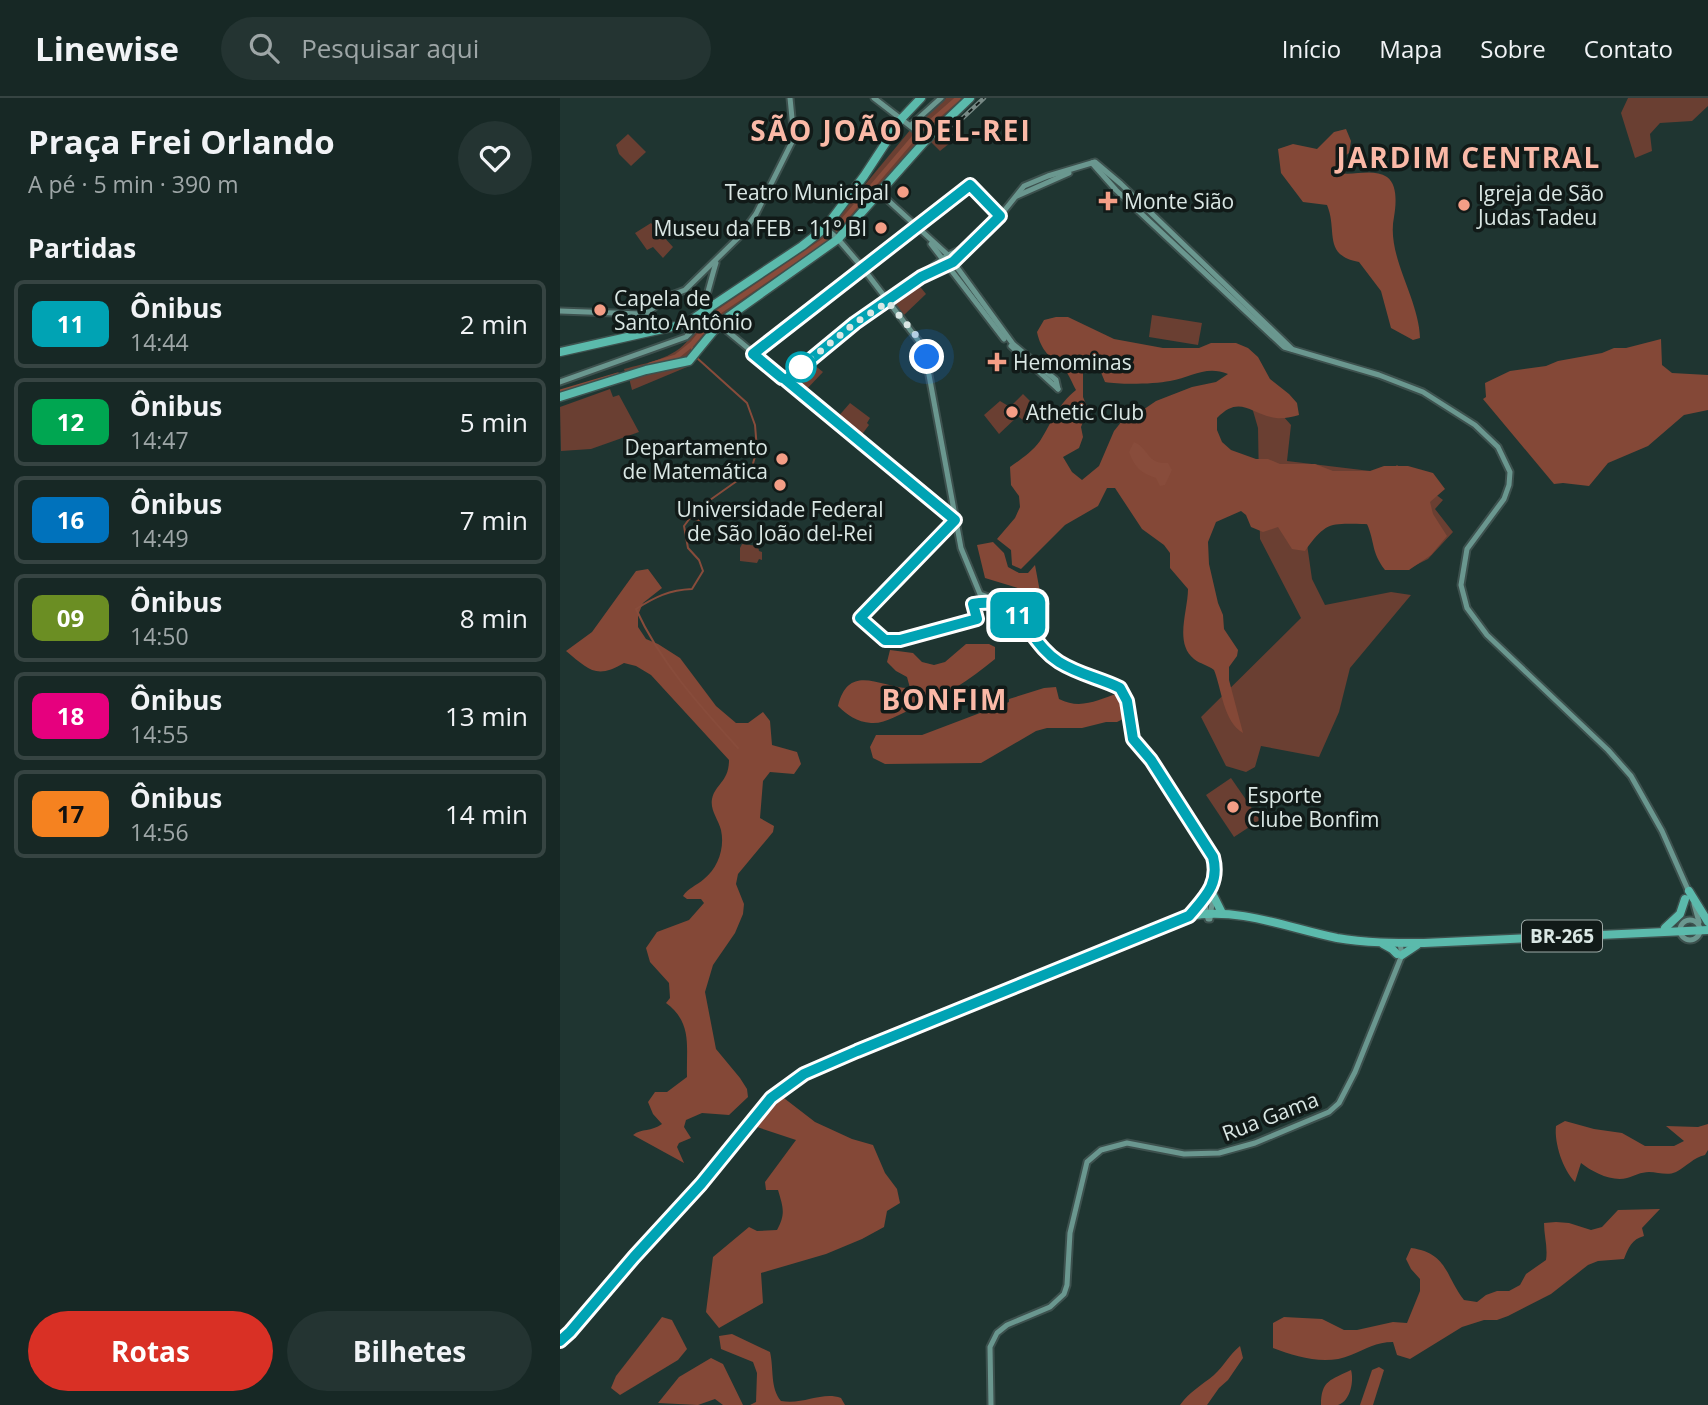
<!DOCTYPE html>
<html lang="pt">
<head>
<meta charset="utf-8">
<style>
	:root { --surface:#172825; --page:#243432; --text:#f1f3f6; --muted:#9ea6a7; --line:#364442; --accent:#d93025 }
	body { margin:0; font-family:"Open Sans",sans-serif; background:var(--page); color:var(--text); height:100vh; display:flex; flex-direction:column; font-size:26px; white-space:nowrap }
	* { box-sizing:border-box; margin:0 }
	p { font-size:23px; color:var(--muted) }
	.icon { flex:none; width:38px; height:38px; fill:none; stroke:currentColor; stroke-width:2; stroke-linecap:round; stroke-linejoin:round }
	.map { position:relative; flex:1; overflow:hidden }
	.details { display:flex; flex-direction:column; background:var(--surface); width:560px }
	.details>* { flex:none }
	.badge { padding:0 14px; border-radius:10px; font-size:24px; line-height:46px }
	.you { position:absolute; width:35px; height:35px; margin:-18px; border:5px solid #fff; border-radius:50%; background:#1a73e8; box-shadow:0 0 0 10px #1a73e833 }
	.map>.badge { position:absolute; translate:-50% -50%; box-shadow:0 0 0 4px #fff }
	h2 { padding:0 28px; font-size:26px; line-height:63px }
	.round { display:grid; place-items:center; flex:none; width:74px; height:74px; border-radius:37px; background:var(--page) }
	.summary { display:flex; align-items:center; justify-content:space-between; height:119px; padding:0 28px }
	h1 { font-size:33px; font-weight:700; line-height:52px }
	.button { display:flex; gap:14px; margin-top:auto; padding:14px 28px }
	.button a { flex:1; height:80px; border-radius:42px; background:var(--accent); color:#fff; font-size:28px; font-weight:700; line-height:80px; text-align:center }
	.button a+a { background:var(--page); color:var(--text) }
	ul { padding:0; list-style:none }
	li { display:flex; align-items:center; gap:21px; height:88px; margin:0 14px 10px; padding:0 14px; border:4px solid var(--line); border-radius:10px }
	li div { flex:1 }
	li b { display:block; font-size:26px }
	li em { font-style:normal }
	li .badge { min-width:77px; font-weight:700; text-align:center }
	header { display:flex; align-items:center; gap:42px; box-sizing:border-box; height:98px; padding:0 35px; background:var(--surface); border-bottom:2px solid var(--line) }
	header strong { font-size:33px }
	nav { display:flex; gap:38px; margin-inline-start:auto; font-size:24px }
	.search { width:490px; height:63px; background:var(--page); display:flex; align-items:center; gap:18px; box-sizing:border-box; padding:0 24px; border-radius:38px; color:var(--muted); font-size:26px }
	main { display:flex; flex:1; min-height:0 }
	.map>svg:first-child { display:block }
</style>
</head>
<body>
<header>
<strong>Linewise</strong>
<div class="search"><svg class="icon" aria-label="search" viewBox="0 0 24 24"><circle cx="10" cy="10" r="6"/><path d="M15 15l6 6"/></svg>Pesquisar aqui</div>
<nav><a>Início</a><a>Mapa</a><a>Sobre</a><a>Contato</a></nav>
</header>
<main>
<section class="details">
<div class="summary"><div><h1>Praça Frei Orlando</h1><p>A pé · 5 min · 390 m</p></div><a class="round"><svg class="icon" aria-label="heart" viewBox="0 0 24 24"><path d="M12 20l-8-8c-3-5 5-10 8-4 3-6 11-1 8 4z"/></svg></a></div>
<h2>Partidas</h2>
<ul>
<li><span class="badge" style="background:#00a3b4;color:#fff">11</span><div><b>Ônibus</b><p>14:44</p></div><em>2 min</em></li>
<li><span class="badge" style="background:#00a651;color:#fff">12</span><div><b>Ônibus</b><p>14:47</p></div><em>5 min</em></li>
<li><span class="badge" style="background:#0072bc;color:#fff">16</span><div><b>Ônibus</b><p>14:49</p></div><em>7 min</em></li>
<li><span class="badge" style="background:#6b8e23;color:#fff">09</span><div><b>Ônibus</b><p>14:50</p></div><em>8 min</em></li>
<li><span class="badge" style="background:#e6007e;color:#fff">18</span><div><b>Ônibus</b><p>14:55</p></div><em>13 min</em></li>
<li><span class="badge" style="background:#f58220;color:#111">17</span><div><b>Ônibus</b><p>14:56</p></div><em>14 min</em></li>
</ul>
<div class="button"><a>Rotas</a><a>Bilhetes</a></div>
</section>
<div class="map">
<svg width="1148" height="1307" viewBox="0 0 1148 1307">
	<rect width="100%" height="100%" fill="#1f3531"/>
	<!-- green -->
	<g fill="#6a3f32">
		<polygon points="386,0 406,0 365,37 354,28"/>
		<polygon points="1068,0 1148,0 1148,8 1132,23 1100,25 1090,36 1092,53 1075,60 1061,15"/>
		<polygon points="384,28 396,40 380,53 369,42"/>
		<polygon points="351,31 362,41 279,138 269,130"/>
		<polygon points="68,36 86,54 71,68 59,56 56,47"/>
		<polygon points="91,125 113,149 103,160 93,149 87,152 75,135"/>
		<polygon points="265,134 274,141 161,221 151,212"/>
		<polygon points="357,185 366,196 344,217 333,203"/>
		<path d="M 148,214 L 158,224 L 131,258 L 125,261 L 66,277 L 64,271 C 86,265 114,261 129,241 C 136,231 137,222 148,214 Z"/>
		<polygon points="592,217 642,225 638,247 589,239"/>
		<polygon points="249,263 263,274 244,294 230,282"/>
		<polygon points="127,266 127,269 72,292 69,280"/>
		<polygon points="50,291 53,299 59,297 79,334 31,351 1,353 0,309"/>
		<polygon points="699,291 731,327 727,363 827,375 837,367 883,402 875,411 893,434 868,461 852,469 813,427 770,422 747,446 752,481 765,507 831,494 851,497 790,570 779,614 759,659 701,648 695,669 686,674 666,668 641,619 741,520 700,441 698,330 689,299"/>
		<polygon points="463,296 479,312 467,326 458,318 439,336 424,317 440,303 450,309"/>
		<polygon points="290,305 310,320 307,325 309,327 300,339 277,320"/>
		<polygon points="182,446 198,448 199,453 202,454 202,462 199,461 197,465 180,463 180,450"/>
		<polygon points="671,680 700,722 674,739 646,697"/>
	</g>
	<!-- forest -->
	<g fill="#844837" fill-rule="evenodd">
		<path d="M 786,31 L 791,43 L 789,55 L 779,63 L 779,75 C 794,78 813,70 827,79 C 838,87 836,107 834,119 C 826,158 859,200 860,240 L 853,242 L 831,230 L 821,193 L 799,164 C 762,157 778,133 767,107 L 743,104 L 721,75 L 718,51 L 733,46 L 757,51 L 774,34 Z"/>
		<path d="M 496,219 L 508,219 L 554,241 L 603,250 L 639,250 L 651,245 L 676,245 L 688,250 L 698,259 L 710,281 L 729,296 L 737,305 L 739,317 C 732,319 723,321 716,320 C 690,316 680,296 657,320 L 657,332 L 662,344 L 671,352 L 696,361 L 708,361 L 720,366 L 755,366 L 773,373 L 810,373 L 824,368 L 848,368 L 873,375 L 885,391 L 870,404 L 873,416 L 887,438 L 871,457 L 849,472 L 825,472 C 811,454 815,444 807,426 C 771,426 767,422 745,453 L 732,451 L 718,429 L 703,434 L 691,429 L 686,417 L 681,413 L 656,424 L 648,444 L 649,466 L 658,505 L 663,517 L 664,531 L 678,552 L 677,558 L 669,569 L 669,582 L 683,635 C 663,623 662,592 654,572 C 648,567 640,566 634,561 C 614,545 628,513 628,491 L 610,470 L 610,455 L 604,447 L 582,431 L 555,390 L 547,390 L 538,408 L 505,427 L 461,471 L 452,467 L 451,452 L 437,441 L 455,420 L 460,409 L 459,398 L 451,387 L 450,369 C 461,361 471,355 480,343 C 492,324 498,306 516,292 C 512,285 509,276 504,271 C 490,259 481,253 477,234 L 484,222 ZM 530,265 L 540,272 L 545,284 C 561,287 594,286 610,283 C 632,279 646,267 668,276 L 656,284 L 632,289 L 596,303 L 574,318 L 562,323 L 554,333 L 539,368 L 522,382 L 512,374 L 503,359 L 519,350 L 523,339 L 521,329 L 528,311 L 523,299 L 523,275 Z"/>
		<polygon points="1101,241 1102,267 1112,275 1148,277 1148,312 1124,317 1088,348 1048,365 1029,388 1003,385 994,386 923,301 926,299 925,285 950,273 986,268 998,263 1042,255 1054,250 1066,250"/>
		<polygon points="433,444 444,455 448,469 459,475 468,475 475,467 480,494 490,506 483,512 461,491 425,480 417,447"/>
		<path d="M 88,471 L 102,490 L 83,505 L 78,517 L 78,529 L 86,541 L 98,546 L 120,560 L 156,608 L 176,625 L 188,625 L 203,614 L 210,623 L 212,647 L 237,654 L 241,666 L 234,676 L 210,674 L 203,683 L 200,720 L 214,728 L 213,734 L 178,776 L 176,786 L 184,806 L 183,816 L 175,835 L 153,867 L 145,894 L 156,951 L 180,980 L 187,991 L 188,999 L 169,1017 L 142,1015 L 126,1022 L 124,1029 L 131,1040 L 119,1045 L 117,1049 L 124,1065 L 73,1037 C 82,1030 91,1034 102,1026 L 93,1016 L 88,1004 L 95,994 L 107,994 L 127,979 C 126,949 133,925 106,905 L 110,900 L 109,885 L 90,864 L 86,850 L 97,834 L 129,822 L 144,805 L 141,801 L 127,801 L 123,798 C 128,790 136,788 144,781 C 158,770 165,750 161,732 C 158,721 150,712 152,701 C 155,686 169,684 169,662 L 91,577 L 76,568 L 64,565 C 36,582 28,571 6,553 L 32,534 L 76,473 Z"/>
		<path d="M 406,546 L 429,546 L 435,549 L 435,561 C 409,582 383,600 352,611 C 339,616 326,626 311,625 C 297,624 287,617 278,608 C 289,563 322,591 350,590 L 347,579 L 336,573 L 327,564 L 330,552 L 353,555 L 362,564 L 374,567 L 385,564 Z"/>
		<path d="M 496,589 L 499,601 C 521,612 537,602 559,595 L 569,618 L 557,624 L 546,624 L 522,630 L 487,630 L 476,633 L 421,665 L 325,666 L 313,660 L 310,649 L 316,637 L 362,637 L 449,604 L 449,601 L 484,590 Z"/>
		<path d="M 220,997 L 255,1024 L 292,1041 L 313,1047 L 325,1075 L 337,1091 L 340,1105 L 327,1113 L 324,1129 L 302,1141 L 266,1156 L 201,1175 L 203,1205 L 159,1230 L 146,1214 L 153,1159 L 189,1129 L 197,1133 L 217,1132 C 226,1116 223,1109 218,1092 L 206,1092 L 205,1084 L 236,1042 L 194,1028 L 196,1021 Z"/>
		<path d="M 1005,1023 L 1034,1031 L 1062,1035 L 1085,1048 L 1114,1048 L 1124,1043 L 1106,1028 L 1138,1029 L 1148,1026 L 1148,1052 L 1145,1057 C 1133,1060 1127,1068 1116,1074 C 1107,1078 1098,1074 1089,1074 C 1081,1074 1074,1078 1067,1080 C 1052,1084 1032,1074 1021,1065 L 1015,1084 C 1003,1072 994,1045 996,1028 Z"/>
		<path d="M 1100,1111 L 1082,1130 L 1084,1138 C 1072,1141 1068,1150 1064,1161 L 1038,1163 L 1028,1167 L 991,1196 L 948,1218 L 937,1222 L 924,1222 L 902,1229 L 850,1261 L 837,1257 L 833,1244 C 816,1244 806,1251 791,1257 C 766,1268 737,1259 713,1250 L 713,1225 L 724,1219 L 762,1221 L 784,1232 L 797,1232 L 833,1224 L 847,1225 L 860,1193 L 860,1181 L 851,1171 L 846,1161 L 851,1150 C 888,1155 885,1178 904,1202 L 917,1204 L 926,1197 L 937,1193 L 949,1193 L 960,1187 L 966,1176 L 986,1162 C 988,1149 984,1138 984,1125 L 996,1124 L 1009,1125 L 1031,1132 L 1042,1129 L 1058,1112 Z"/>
		<polygon points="102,1219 112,1222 127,1251 118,1262 60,1297 51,1290 56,1278"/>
		<path d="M 172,1236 L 210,1254 C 214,1271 210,1290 221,1303 C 244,1307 262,1293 281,1300 L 285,1307 L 190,1307 L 196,1304 L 197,1275 L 193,1264 L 161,1251 L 159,1238 Z"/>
		<path d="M 680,1248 L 683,1260 L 668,1282 L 659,1290 L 647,1307 L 620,1307 C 629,1294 642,1287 654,1277 C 664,1268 669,1257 680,1248 Z"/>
		<polygon points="151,1260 163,1266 183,1307 163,1307 155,1301 138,1307 98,1305 119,1279"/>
		<polygon points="819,1269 824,1272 813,1307 800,1307 812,1272"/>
		<path d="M 791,1272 C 794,1282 791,1303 778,1307 C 774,1307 766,1307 761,1307 C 761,1282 771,1282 791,1272 Z"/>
	</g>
	<!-- water -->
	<path fill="#884c3b" d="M 574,344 C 590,351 586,366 608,365 L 612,372 L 605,387 L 600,388 L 596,380 C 582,376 574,369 569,354 Z"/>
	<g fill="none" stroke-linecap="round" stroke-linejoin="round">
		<!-- stream -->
		<g stroke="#884c3b" stroke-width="2">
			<polyline points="132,252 132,246"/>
			<path d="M 137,260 L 187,305 L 195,327 L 197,351 L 191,373 L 150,402 L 139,422 L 130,420 L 124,428 L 128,450 L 139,462 L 143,473 L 132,491 C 109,492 95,499 76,511 C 100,564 139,607 178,650"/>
		</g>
		<!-- river -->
		<g stroke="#884c3b" stroke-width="5">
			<polyline points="90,267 116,259 132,246 157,215 268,140 356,37 398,0"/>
			<polyline points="0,294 58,277"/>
		</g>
		<!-- secondary casing -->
		<g stroke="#3d514e" stroke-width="9">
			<g id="secondary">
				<polyline points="314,0 367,41"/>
				<polyline points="351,27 381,0"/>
				<polyline points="532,65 556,92 724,249 819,277 863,294 915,327 938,349 950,374 949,387 944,401 907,451 901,487 907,510 927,537 1048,652 1071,678 1102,733 1129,794"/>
				<polyline points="319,94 388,157 453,246 496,282 498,291"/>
				<polyline points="457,98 509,75"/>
				<path d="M 265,130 L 278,141 L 302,169 L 364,250 L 401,450 L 420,496 L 451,507 L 458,512 L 476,545 L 498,563 L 528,579 L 557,588 L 563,593 L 567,603 L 573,641 L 591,662 L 653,759 C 658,779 652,801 650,821 L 648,821 L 645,807 L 653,789"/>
				<polyline points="371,146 444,241"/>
				<polyline points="370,171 388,157 406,149"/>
				<polyline points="361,179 393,164 440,118 464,88 488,78 535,64 561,86 732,251"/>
				<polyline points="147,210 162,225"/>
				<polyline points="0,213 81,216 88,214 109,198 125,192 179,139 196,116 234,40 230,0"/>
				<polyline points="160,227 395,422"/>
				<polyline points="451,248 498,291"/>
				<polyline points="193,256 357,127"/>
				<polyline points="226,282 270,244 362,178"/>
				<path d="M 0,284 L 126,239 C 143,225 149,186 156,165"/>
				<polyline points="1134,806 1139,824"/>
				<circle cx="1130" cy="832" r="10"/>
				<polyline points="431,1307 430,1249 437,1235 447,1227 490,1209 504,1196 507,1187 510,1135 527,1064 541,1052 567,1045 624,1056 659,1055 695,1045 769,1014 779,1005 795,974 842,857 840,845"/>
			</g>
		</g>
		<!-- highway casing -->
		<g stroke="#3d514e" stroke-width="11">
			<g id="highway">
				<polyline points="0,254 125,226 242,148 265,130 304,78 342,20 361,0"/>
				<polyline points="0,299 86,272 129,263 161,224 278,141 367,41 410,0"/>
				<polyline points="1129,793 1148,824"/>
				<polyline points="653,797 662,815"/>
				<polyline points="629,818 648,796"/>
				<polyline points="1105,830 1120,816 1125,801"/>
				<polyline points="823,846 832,851 837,856"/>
				<polyline points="842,857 857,847"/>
				<path d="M 0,1243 L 11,1234 L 74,1159 L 141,1086 L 211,1000 L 244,977 L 297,953 L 629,818 C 680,809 728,830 777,840 C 806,845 835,845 864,845 L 1148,832"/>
			</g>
		</g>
		<!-- secondary -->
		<use href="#secondary" stroke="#6a978f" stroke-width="5"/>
		<!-- highway -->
		<use href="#highway" stroke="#5bbaac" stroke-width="8"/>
		<!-- rail casing -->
		<g stroke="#778985" stroke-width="4.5">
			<polyline id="rail" points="394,28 424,0"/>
		</g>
		<!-- rail -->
		<use href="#rail" stroke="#111a18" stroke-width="2" stroke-dasharray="5" stroke-linecap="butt"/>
	</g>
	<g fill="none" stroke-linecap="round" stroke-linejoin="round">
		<!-- line casing -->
		<g stroke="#fff" stroke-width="16">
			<path id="line" d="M 0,1243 L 10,1234 L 74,1159 L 141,1086 L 211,1000 L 244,976 L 297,953 L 629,818 C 645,799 660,786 653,759 L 591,662 L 573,641 L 567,603 L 560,590 C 540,580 520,577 499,564 C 466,543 462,496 413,506 L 417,521 L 340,542 L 325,542 L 300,520 L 395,422 L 226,282 L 295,225 L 361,179 L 393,164 L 440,118 L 410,87 L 193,256 L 222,280"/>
		</g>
		<!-- line -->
		<use href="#line" stroke="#00a3b4" stroke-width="10"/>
		<!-- walk -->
		<polyline stroke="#dae7e4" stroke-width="7" stroke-dasharray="0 12.6" points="241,269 295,225 328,204 359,241 367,259"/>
	</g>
	<!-- markers -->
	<g fill="#f49e86" stroke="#111a18" stroke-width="2.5">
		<circle cx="343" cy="94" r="7"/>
		<path d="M544.5 92.5h7v7h7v7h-7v7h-7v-7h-7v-7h7z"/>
		<circle cx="904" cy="107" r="7"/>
		<circle cx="321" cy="130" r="7"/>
		<circle cx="40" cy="212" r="7"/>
		<path d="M433.5 253.5h7v7h7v7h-7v7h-7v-7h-7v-7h7z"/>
		<circle cx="452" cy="314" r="7"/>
		<circle cx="222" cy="361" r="7"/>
		<circle cx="220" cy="387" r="7"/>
		<circle cx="673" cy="709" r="7"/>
	</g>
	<circle fill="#fff" stroke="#00a3b4" stroke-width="3.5" cx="241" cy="269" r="14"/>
	<g text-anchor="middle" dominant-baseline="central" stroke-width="7" stroke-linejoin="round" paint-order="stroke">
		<!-- shield labels -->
		<rect fill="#111a18" stroke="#9eaaa7" stroke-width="2" x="962" y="822.5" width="80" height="31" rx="5"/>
		<g font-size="19" font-weight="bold" fill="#dae7e4">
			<text x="1002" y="838">BR-265</text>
		</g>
		<!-- poi labels -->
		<g font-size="21" fill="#dae7e4" stroke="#111a18" text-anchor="start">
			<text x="329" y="94" text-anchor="end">Teatro Municipal</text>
			<text x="918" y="95">Igreja de São<tspan x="918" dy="24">Judas Tadeu</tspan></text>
			<text x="564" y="103">Monte Sião</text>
			<text x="307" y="130" text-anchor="end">Museu da FEB - 11° BI</text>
			<text x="54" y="200">Capela de<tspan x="54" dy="24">Santo Antônio</tspan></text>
			<text x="453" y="264">Hemominas</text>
			<text x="466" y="314">Athetic Club</text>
			<text x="208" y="349" text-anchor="end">Departamento<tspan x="208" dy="24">de Matemática</tspan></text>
			<text x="220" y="411" text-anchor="middle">Universidade Federal<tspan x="220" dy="24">de São João del-Rei</tspan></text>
			<text x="687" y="697">Esporte<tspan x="687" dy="24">Clube Bonfim</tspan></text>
		</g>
		<!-- street labels -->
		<g font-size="21" fill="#dae7e4" stroke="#111a18">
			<text transform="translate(710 1018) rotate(-21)">Rua Gama</text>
		</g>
		<!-- district labels -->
		<g font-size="28" font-weight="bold" letter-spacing="2" fill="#fab9a7" stroke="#111a18">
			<text x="331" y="32">SÃO JOÃO DEL-REI</text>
			<text x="909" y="59">JARDIM CENTRAL</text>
			<text x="385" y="601">BONFIM</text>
		</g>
	</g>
</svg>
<div class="you" style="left:367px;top:259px"></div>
<b class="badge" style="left:458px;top:517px;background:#00a3b4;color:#fff">11</b>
</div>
</main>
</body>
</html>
